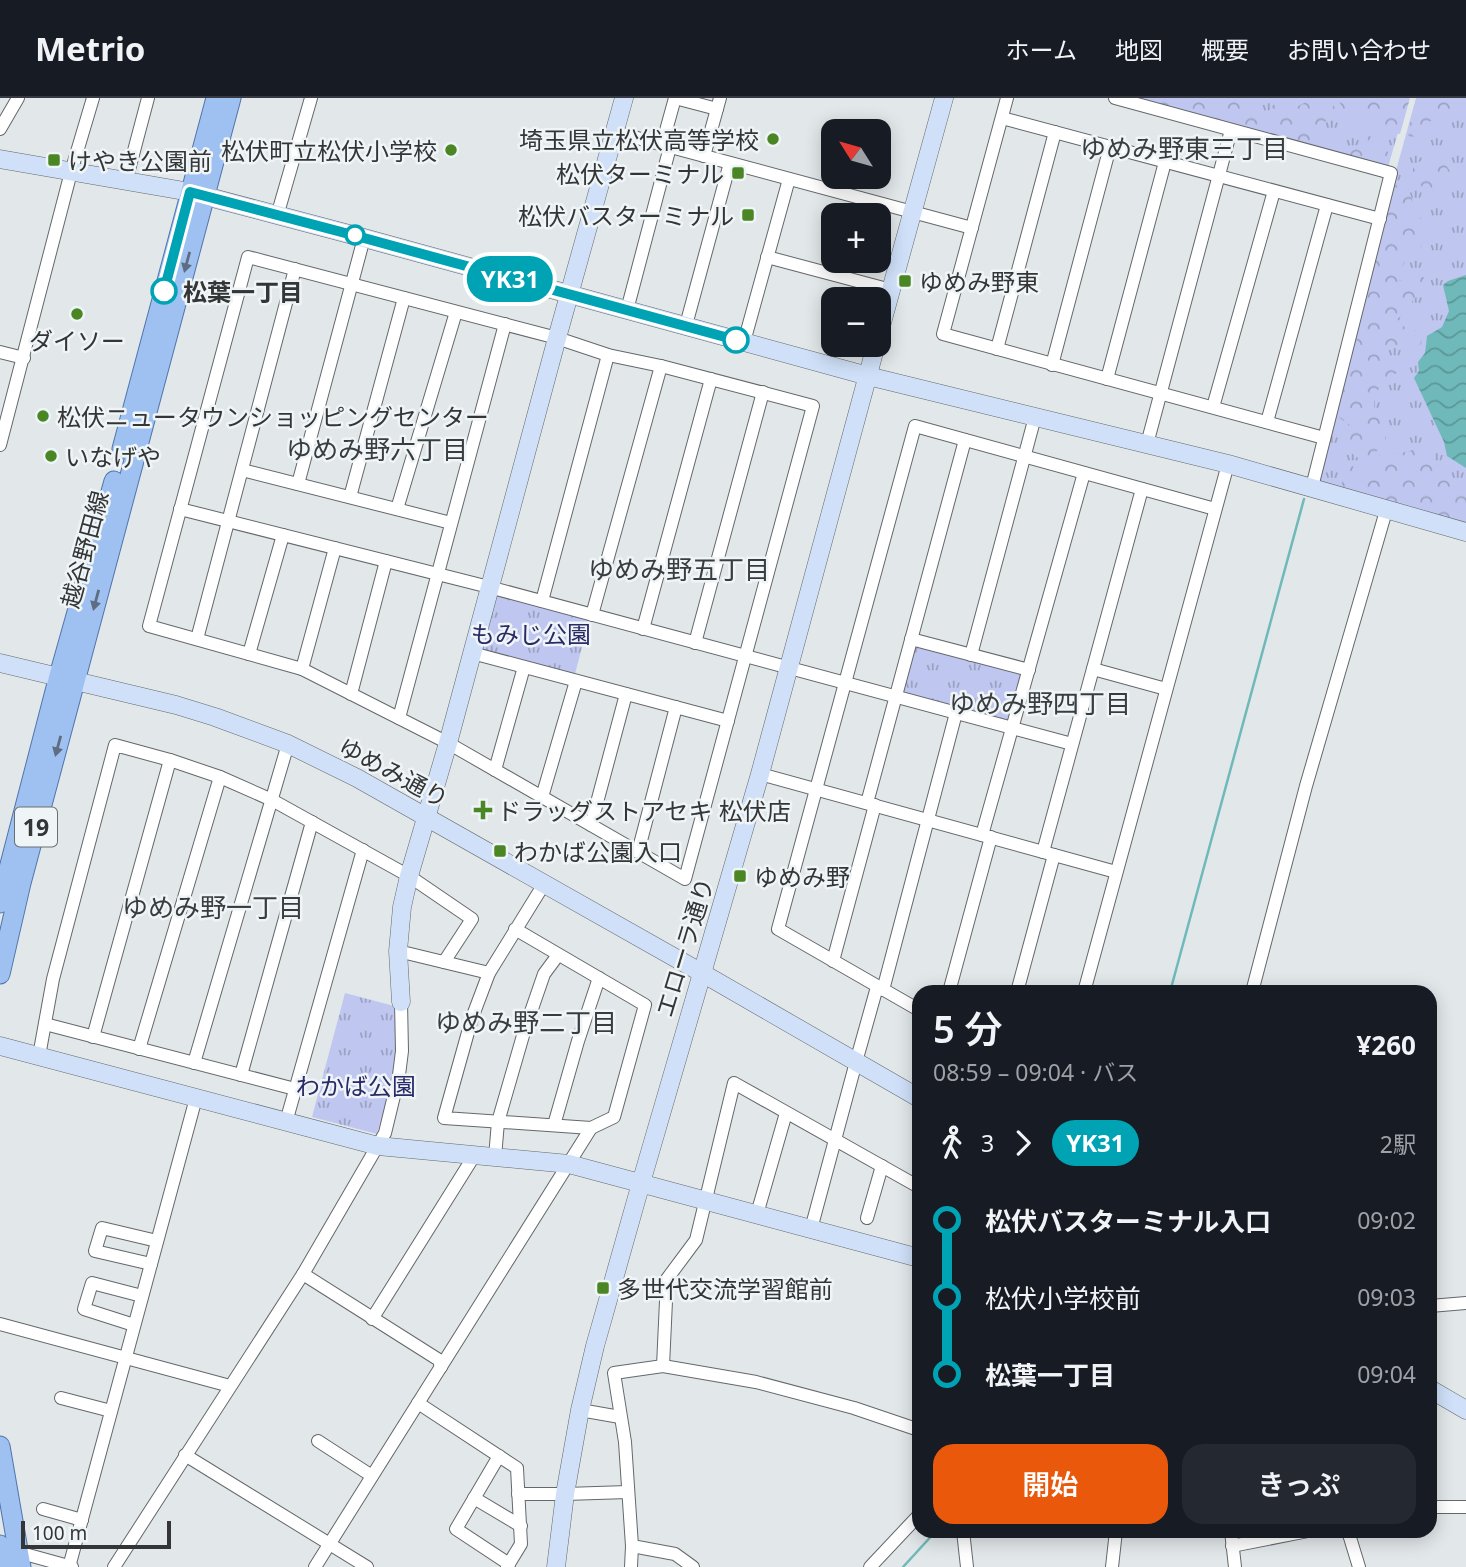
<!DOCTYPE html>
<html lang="ja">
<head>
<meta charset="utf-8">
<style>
	:root { --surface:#171b24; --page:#242831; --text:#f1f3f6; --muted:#9ea1a6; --line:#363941; --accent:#ea580c }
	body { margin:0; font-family:"Noto Sans","Noto Sans JP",sans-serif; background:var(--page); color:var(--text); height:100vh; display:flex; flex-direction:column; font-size:26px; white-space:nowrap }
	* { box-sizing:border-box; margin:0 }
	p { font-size:23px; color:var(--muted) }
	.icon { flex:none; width:38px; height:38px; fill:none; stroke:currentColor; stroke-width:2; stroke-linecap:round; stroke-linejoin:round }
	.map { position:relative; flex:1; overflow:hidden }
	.sheet { position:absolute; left:912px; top:887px; width:525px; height:553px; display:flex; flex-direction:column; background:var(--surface); border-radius:21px; box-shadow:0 4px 18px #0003 }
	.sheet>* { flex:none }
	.badge { padding:0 14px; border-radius:23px; font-size:24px; line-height:46px }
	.needle { width:46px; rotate:307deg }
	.buttons { position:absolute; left:821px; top:21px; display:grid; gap:14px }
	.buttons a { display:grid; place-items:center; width:70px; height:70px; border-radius:14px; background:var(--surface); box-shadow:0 4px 18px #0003; font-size:35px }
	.scale { position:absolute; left:21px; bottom:18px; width:150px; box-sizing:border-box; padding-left:7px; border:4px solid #333536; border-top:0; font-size:19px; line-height:24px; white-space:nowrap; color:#333536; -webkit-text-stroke:5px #eff4f7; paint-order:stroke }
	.map>.badge { position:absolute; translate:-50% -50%; box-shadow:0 0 0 4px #fff }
	.legs { display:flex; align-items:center; gap:10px; height:77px; padding:0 21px; font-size:23px }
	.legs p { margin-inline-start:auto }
	.overview { display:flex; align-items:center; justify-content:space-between; height:119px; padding:0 21px }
	h1 { font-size:38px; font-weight:600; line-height:52px }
	.button { display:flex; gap:14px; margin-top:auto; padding:14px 21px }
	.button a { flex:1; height:80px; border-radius:21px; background:var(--accent); color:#fff; font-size:28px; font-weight:600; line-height:80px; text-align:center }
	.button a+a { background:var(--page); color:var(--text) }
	ul { padding:0 21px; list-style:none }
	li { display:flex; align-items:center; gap:24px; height:77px; font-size:26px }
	li i { display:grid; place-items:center; width:10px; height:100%; margin:0 9px; background:currentColor }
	li i::after { content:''; width:18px; height:18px; margin:-9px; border:5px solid; border-radius:50%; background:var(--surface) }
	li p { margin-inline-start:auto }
	li:first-child i { background:linear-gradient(#0000 50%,currentColor 0) }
	li:last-child i { background:linear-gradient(currentColor 50%,#0000 0) }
	header { display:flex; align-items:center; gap:42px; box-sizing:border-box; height:98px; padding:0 35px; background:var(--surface); border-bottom:2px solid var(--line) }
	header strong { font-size:33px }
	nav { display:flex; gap:38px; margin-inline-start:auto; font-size:24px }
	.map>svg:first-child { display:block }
</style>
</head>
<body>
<header>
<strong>Metrio</strong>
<nav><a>ホーム</a><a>地図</a><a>概要</a><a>お問い合わせ</a></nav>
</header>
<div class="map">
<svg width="1466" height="1469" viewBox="0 0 1466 1469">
	<defs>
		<pattern id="grass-tufts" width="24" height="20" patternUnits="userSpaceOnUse" patternTransform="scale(1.75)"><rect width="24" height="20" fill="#bfc6ef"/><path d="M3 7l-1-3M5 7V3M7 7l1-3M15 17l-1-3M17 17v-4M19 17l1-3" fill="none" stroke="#9ca2c2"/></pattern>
		<pattern id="forest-crowns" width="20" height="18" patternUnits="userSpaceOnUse" patternTransform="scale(1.75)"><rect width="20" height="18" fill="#bfc6ef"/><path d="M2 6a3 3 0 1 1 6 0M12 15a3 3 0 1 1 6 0" fill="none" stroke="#9ca2c2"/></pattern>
		<pattern id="water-waves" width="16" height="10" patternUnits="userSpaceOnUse" patternTransform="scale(1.75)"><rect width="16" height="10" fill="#6fb9ba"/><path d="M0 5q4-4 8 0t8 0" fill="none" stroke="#5c9798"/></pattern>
	</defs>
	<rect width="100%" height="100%" fill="#e2e7ea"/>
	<!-- grass -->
	<g fill="url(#grass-tufts)">
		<polygon points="1138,0 1408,0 1388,69"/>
		<polygon points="1416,0 1466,0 1466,434 1315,389 1389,98"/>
		<polygon points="497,496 589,522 575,576 482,552 481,547"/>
		<polygon points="914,546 1023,574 1010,625 901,597"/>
		<path d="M 345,895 L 394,908 C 395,925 397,942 395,959 C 392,985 384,1011 377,1036 L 312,1019 Z"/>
	</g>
	<!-- forest -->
	<g fill="url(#forest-crowns)">
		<polygon points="1128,0 1225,0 1254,10 1266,16 1274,8 1287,14 1308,3 1310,0 1329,0 1336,12 1333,17 1323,25 1324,38 1323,53"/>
		<polygon points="1337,0 1410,0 1400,36 1387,33 1377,35 1367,29 1361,21 1343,11"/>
		<path d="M 1419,0 C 1433,0 1454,5 1466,14 L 1464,18 L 1447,16 L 1428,24 L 1427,37 L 1408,39 Z"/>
		<polygon points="1364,35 1373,40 1388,54 1383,71 1327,55 1328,47 1351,53 1358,46"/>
		<polygon points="1426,60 1443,63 1452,76 1453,80 1440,95 1430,102 1422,96 1422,89 1412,75 1414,67"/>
		<path d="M 1395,87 C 1416,91 1409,102 1418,116 C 1421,121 1425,126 1428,131 L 1423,146 L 1414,160 L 1406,159 L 1398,182 L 1411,185 L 1421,178 L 1428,182 L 1425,196 L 1412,201 L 1412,210 L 1397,221 L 1408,233 L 1424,233 L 1420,250 L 1396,249 L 1381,255 L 1392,267 L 1401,272 L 1389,280 L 1374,296 L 1374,311 L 1386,325 L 1386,345 L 1364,364 L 1351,355 L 1344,354 L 1351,328 L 1337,318 Z"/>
		<path d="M 1419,350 L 1435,355 L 1433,375 C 1446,374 1456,382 1463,391 L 1466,392 L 1466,425 L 1444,420 L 1430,414 L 1364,400 L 1340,390 L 1348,370 L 1353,368 L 1355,377 L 1377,367 L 1379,357 L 1406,354 Z"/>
	</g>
	<!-- water -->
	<polygon fill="url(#water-waves)" points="1466,177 1466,370 1447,358 1444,344 1414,280 1419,273 1418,264 1425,255 1427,238 1442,229 1449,213 1443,187 1448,183"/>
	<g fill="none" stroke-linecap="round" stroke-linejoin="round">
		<!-- stream -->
		<g stroke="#6fb9ba" stroke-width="2.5">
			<polyline points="1170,894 1304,401"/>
			<polyline points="903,1469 936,1433"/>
		</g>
		<!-- street casing -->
		<g stroke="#64686a" stroke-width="14">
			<g id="street">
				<polyline points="1007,0 943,236 1324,340"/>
				<polyline points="1115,0 1391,75 1312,389"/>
				<polyline points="1002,20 1380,121"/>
				<polyline points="0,31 18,0"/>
				<polyline points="615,34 972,130"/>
				<polyline points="662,47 675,0 717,11"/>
				<polyline points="704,58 720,0"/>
				<polyline points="126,83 148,0"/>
				<polyline points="277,118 311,0"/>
				<polygon points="248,159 557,240 608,257 661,268 813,308 685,781 448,645 302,571 149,528"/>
				<polyline points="767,159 891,192"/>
				<polyline points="627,212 670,49"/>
				<polyline points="686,227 730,65"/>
				<polyline points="744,244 789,81"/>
				<polyline points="997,251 1055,34"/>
				<polyline points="0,254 24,260"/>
				<polyline points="1052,267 1110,49"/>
				<polyline points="1107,281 1165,64"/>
				<polyline points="1213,309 1274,93"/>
				<polyline points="1267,324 1327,107"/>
				<polyline points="1147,346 1231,32"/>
				<polyline points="0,347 71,74 93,0"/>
				<polyline points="242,372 451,425"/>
				<polyline points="298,386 364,140"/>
				<polyline points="350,399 404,200"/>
				<polyline points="180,411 489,489 1072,646"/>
				<polyline points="397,411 456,214"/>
				<polyline points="542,503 608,257"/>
				<polyline points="592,517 661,268"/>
				<polyline points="643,531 711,281"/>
				<polyline points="197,541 295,171"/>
				<polyline points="911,541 1029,572"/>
				<polyline points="695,545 763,294"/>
				<polyline points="472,555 728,623"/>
				<polyline points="249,556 283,437"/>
				<polyline points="971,557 1035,319"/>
				<polyline points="302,571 335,450"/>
				<polyline points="1093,571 1166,591"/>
				<polyline points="351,596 386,463"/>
				<polyline points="399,620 505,226"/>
				<polyline points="495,672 524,569"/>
				<polyline points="760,676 1116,774"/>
				<polyline points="542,699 576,583"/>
				<polyline points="867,705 965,342"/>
				<polyline points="591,727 626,596"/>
				<polyline points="982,737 1084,375"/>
				<polyline points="638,754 676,609"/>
				<polyline points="1043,754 1142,391"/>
				<polyline points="515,831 645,907 614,1019 591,1030 444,1020 472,920 489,875 544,786"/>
				<polyline points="398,853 489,875"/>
				<polyline points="833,863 875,707"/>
				<polyline points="883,892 956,615"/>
				<polyline points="949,894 991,739"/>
				<polyline points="1017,894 1054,757"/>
				<polyline points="1084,894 1228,366"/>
				<polyline points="1252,894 1306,688 1386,413"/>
				<polyline points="919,912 778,831 915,328 1215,411"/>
				<polyline points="45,926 295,991"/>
				<polyline points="93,939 170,662"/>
				<polyline points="139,951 220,679"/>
				<polyline points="39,958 53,881 115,647 170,662 220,679 272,702 409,778 472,821 444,864"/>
				<polyline points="194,965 288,646"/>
				<polyline points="241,977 312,724"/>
				<polyline points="286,1024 363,752"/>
				<polyline points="554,1027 578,943 599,880"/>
				<polyline points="495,1059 498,1024 524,934 544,876 558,857"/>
				<polyline points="757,1116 786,1015"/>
				<polyline points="867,1120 882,1068"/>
				<polyline points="811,1131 856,964 877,889"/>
				<polyline points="151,1166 95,1153 102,1130 157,1143"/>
				<polyline points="303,1176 439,1262 441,1269"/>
				<polyline points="1430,1208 1466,1205"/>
				<polyline points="372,1221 474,1058"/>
				<polyline points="0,1226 230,1288"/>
				<polyline points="134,1227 84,1211 92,1185 142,1198"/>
				<polyline points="663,1268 667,1181 696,1142 734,985 919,1089"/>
				<polyline points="61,1300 111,1313"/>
				<polyline points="418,1305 517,1370 521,1446 507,1469"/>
				<polyline points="580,1312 620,1319"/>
				<polyline points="318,1343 372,1378"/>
				<polyline points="185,1357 367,1469"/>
				<polyline points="499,1358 456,1431 509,1466"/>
				<polyline points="518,1396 565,1396 628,1394"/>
				<polyline points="474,1400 521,1428"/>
				<polyline points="1430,1409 1466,1409"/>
				<polyline points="43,1411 82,1422"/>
				<polyline points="963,1433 967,1469"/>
				<polyline points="1231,1433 1235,1469"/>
				<polyline points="1348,1433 1359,1469"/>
				<polyline points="632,1448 675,1456 693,1469"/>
				<polyline points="1232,1448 1308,1433"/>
				<polyline points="14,1453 72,1469"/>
				<polyline points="69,1469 196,1000"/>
				<polyline points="114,1469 303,1176 385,1035 399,977 402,953 401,904"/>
				<polyline points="315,1469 591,1030"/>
				<polyline points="631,1469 632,1448 625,1344 614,1275 663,1268 756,1284 854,1310 919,1332"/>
				<polyline points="870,1469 919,1417"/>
				<polyline points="1112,1469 1116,1433"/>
			</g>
		</g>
		<!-- secondary casing -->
		<g stroke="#64686a" stroke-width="19">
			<g id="secondary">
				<polyline points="0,61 190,94 364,140 868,278 1228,366 1466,434"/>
				<polyline points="878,239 944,0"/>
				<polyline points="0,565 176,607 215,619 288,646 357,680 702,875 919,1000"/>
				<polyline points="401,904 398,853 402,809 409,778 448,645 557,240 624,0"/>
				<polyline points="0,948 378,1048 569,1066 919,1160"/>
				<polyline points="1430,1291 1466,1312"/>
				<polyline points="556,1469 565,1396 580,1312 595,1248 641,1085 760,676 876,247"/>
			</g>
		</g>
		<!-- primary casing -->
		<g stroke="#5075aa" stroke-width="21">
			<g id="primary">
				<polyline points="122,351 216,0"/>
				<polyline points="0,805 59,578 114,383"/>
				<polyline points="0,876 21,785 231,0"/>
				<polyline points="0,1348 21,1469"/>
				<polyline points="0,1447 5,1469"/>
			</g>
		</g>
		<!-- street -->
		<use href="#street" stroke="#fff" stroke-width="12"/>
		<!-- secondary -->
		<use href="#secondary" stroke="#cfe0f8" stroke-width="18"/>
		<!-- primary -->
		<use href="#primary" stroke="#9fc1f1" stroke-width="19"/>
	</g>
	<!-- one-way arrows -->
	<defs><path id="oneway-solid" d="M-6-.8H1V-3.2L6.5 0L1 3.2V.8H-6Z" transform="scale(1.75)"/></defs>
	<g fill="#5e6d81">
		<use href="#oneway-solid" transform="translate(187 164) rotate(105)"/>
		<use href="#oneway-solid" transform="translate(96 502) rotate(105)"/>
		<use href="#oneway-solid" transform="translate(58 648) rotate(105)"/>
	</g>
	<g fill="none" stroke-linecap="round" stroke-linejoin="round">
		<!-- line-1 casing -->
		<g stroke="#fff" stroke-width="16">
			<polyline id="line-1" points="164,193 190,94 364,140 736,242"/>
		</g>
		<!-- line-1 -->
		<use href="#line-1" stroke="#00a3b4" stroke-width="10"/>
	</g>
	<!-- markers -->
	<g fill="#4a8624" stroke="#eff4f7" stroke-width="2.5">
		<circle cx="773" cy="41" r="7"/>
		<circle cx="451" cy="52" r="7"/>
		<rect x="47" y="55" width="14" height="14" rx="3.5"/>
		<rect x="731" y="68" width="14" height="14" rx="3.5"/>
		<rect x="741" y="110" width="14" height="14" rx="3.5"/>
		<rect x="898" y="176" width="14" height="14" rx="3.5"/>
		<circle cx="77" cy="216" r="7"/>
		<circle cx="43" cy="318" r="7"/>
		<circle cx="51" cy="358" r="7"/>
		<path d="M479.5 701.5h7v7h7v7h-7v7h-7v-7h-7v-7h7z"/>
		<rect x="493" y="746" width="14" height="14" rx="3.5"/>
		<rect x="733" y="771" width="14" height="14" rx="3.5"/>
		<rect x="596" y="1183" width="14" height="14" rx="3.5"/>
	</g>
	<g fill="#fff" stroke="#00a3b4" stroke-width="3.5">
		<circle cx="355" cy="137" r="9"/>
		<circle cx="164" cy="193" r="12"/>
		<circle cx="736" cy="242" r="12"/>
	</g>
	<g text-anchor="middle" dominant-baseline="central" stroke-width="5" stroke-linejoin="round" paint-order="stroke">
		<!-- shield labels -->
		<rect fill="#eff4f7" stroke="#6b6e70" stroke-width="2" x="15" y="709.5" width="42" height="39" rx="5"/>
		<g font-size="23" font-weight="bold" fill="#333536">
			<text x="36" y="729">19</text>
		</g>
		<!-- poi labels -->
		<g font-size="24" fill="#333536" stroke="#eff4f7" text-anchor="start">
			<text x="759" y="41" text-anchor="end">埼玉県立松伏高等学校</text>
			<text x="437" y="52" text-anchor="end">松伏町立松伏小学校</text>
			<text x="68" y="62">けやき公園前</text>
			<text x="724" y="75" text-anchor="end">松伏ターミナル</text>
			<text x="734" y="117" text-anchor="end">松伏バスターミナル</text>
			<text x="919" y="183">ゆめみ野東</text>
			<text x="77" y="242" text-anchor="middle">ダイソー</text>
			<text x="57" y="318">松伏ニュータウンショッピングセンター</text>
			<text x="65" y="358">いなげや</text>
			<text x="497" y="712">ドラッグストアセキ 松伏店</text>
			<text x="514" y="753">わかば公園入口</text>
			<text x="754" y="778">ゆめみ野</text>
			<text x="617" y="1190">多世代交流学習館前</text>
		</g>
		<!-- stop labels -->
		<g font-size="24" font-weight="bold" fill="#333536" stroke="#eff4f7" text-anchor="start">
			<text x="183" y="193">松葉一丁目</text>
		</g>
		<!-- street labels -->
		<g font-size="24" fill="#333536" stroke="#eff4f7">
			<text transform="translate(84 451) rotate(-75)">越谷野田線</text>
			<text transform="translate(394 674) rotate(28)">ゆめみ通り</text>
			<text transform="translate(684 849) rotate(-73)">エローラ通り</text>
		</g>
		<!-- park labels -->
		<g font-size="24" fill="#292a66" stroke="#eff4f7">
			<text x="531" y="535">もみじ公園</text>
			<text x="356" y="987">わかば公園</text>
		</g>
		<!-- neighbourhood labels -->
		<g font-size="26" fill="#393d40" stroke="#eff4f7">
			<text x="1184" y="50">ゆめみ野東三丁目</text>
			<text x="377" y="351">ゆめみ野六丁目</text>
			<text x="679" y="471">ゆめみ野五丁目</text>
			<text x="1040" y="605">ゆめみ野四丁目</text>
			<text x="213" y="809">ゆめみ野一丁目</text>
			<text x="526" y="924">ゆめみ野二丁目</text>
		</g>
	</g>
</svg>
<div class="buttons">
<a><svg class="needle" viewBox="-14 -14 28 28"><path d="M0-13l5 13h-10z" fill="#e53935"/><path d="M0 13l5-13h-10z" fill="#9ea1a6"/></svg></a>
<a>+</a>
<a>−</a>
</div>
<div class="scale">100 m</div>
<b class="badge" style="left:510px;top:181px;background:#00a3b4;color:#fff">YK31</b>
<section class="sheet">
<div class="overview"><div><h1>5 分</h1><p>08:59 – 09:04 · バス</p></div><b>¥260</b></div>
<div class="legs"><svg class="icon" aria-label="walk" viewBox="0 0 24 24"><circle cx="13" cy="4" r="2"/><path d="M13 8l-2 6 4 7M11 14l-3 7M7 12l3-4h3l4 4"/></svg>3<svg class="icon" aria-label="forward" viewBox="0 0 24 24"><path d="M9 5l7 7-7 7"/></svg><b class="badge" style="background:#00a3b4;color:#fff">YK31</b><p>2駅</p></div>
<ul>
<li><i style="color:#00a3b4"></i><b>松伏バスターミナル入口</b><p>09:02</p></li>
<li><i style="color:#00a3b4"></i><span>松伏小学校前</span><p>09:03</p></li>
<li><i style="color:#00a3b4"></i><b>松葉一丁目</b><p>09:04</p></li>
</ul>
<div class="button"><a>開始</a><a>きっぷ</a></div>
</section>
</div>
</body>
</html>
